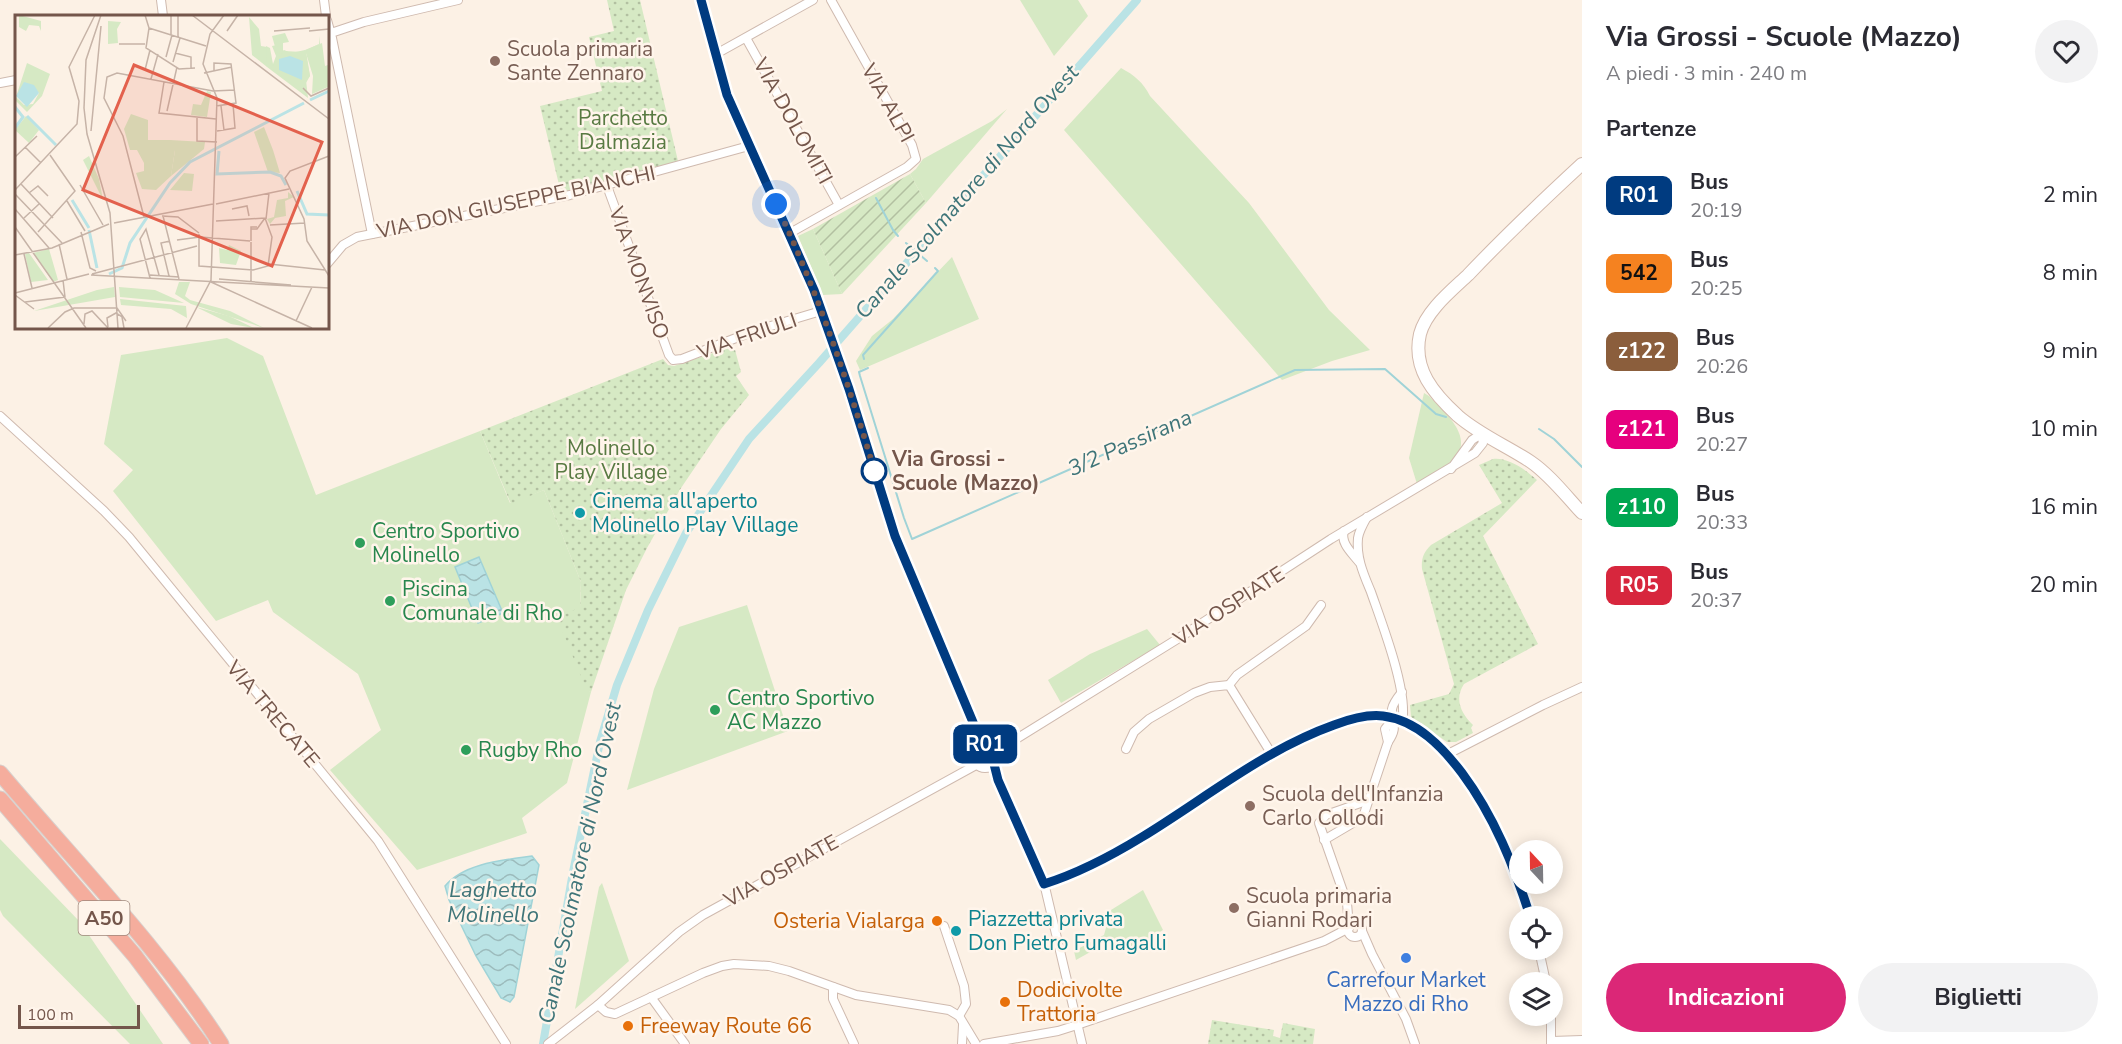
<!DOCTYPE html>
<html lang="it">
<head>
<meta charset="utf-8">
<style>
	:root { --surface:#fff; --page:#f2f2f3; --text:#2b2b33; --muted:#7c7c81; --accent:#db2777 }
	body { margin:0; font-family:"Nunito Sans",sans-serif; background:var(--page); color:var(--text); height:100vh; display:flex; flex-direction:column; font-size:22px; white-space:nowrap }
	* { box-sizing:border-box; margin:0 }
	p { font-size:20px; color:var(--muted) }
	.icon { flex:none; width:33px; height:33px; fill:none; stroke:currentColor; stroke-width:2; stroke-linecap:round; stroke-linejoin:round }
	.map { position:relative; flex:1; overflow:hidden }
	.details { display:flex; flex-direction:column; background:var(--surface); width:540px }
	.details>* { flex:none }
	.badge { padding:0 12px; border-radius:9px; font-size:21px; line-height:39px }
	.needle { width:39px; rotate:338deg }
	.buttons { position:absolute; left:1509px; top:840px; display:grid; gap:12px }
	.buttons a { display:grid; place-items:center; width:54px; height:54px; border-radius:50%; background:var(--surface); box-shadow:0 3px 15px #0003; font-size:30px }
	.scale { position:absolute; left:18px; bottom:15px; width:122px; box-sizing:border-box; padding-left:6px; border:3px solid #74564b; border-top:0; font-size:16px; line-height:21px; white-space:nowrap; color:#74564b; -webkit-text-stroke:4px #fff5eb; paint-order:stroke }
	.you { position:absolute; width:30px; height:30px; margin:-15px; border:4px solid #fff; border-radius:50%; background:#1a73e8; box-shadow:0 0 0 9px #1a73e833 }
	.map>.badge { position:absolute; translate:-50% -50%; box-shadow:0 0 0 3px #fff }
	h2 { padding:0 24px; font-size:22px; line-height:54px }
	.round { display:grid; place-items:center; flex:none; width:63px; height:63px; border-radius:32px; background:var(--page) }
	.head { display:flex; align-items:center; justify-content:space-between; height:102px; padding:0 24px }
	h1 { font-size:28px; font-weight:700; line-height:45px }
	.action { display:flex; gap:12px; margin-top:auto; padding:12px 24px }
	.action a { flex:1; height:69px; border-radius:36px; background:var(--accent); color:#fff; font-size:24px; font-weight:700; line-height:69px; text-align:center }
	.action a+a { background:var(--page); color:var(--text) }
	ul { padding:0; list-style:none }
	li { display:flex; align-items:center; gap:18px; height:78px; padding:0 24px }
	li div { flex:1 }
	li b { display:block; font-size:22px }
	li em { font-style:normal }
	li .badge { min-width:66px; font-weight:700; text-align:center }
	main { display:flex; flex:1; min-height:0 }
	.map>svg:first-child { display:block }
</style>
</head>
<body>
<main>
<div class="map">
<svg width="1582" height="1044" viewBox="0 0 1582 1044">
	<defs>
		<pattern id="park-dots" width="8" height="8" patternUnits="userSpaceOnUse" patternTransform="scale(1.5)"><rect width="8" height="8" fill="#d6e9c4"/><path d="M2 2h.1M6 6h.1" fill="none" stroke="#b2c0a1" stroke-width="1.8" stroke-linecap="round"/></pattern>
		<pattern id="garden-furrows" width="10" height="10" patternUnits="userSpaceOnUse" patternTransform="scale(1.5)"><rect width="10" height="10" fill="#d6e9c4"/><path d="M-1 1l2-2M0 10L10 0M9 11l2-2" fill="none" stroke="#b2c0a1"/></pattern>
		<pattern id="water-waves" width="16" height="10" patternUnits="userSpaceOnUse" patternTransform="scale(1.5)"><rect width="16" height="10" fill="#bae3e5"/><path d="M0 5q4-4 8 0t8 0" fill="none" stroke="#9cbbbc"/></pattern>
	</defs>
	<rect width="100%" height="100%" fill="#fcf1e5"/>
	<!-- grass -->
	<g fill="#d6e9c4">
		<polygon points="1020,0 1078,0 1088,16 1054,56"/>
		<path d="M 1121,68 C 1134,75 1143,82 1150,96 L 1249,203 L 1329,310 L 1370,350 L 1332,361 L 1282,380 L 1064,130 Z"/>
		<polygon points="1007,109 926,203 910,174 916,169 923,159 992,121"/>
		<polygon points="813,229 842,294 823,295 798,236"/>
		<polygon points="952,257 979,319 860,370 856,361 872,336 893,319"/>
		<polygon points="227,338 263,356 316,495 480,431 510,503 544,490 581,582 580,607 587,690 591,692 567,783 522,818 527,833 417,870 330,770 381,730 358,674 273,612 268,600 216,621 113,491 133,470 104,444 121,355"/>
		<path d="M 1424,393 L 1429,396 C 1445,413 1476,437 1453,462 C 1444,471 1428,477 1417,484 L 1409,458 Z"/>
		<polygon points="747,605 788,731 627,790 654,689 679,627"/>
		<polygon points="1147,629 1160,645 1061,703 1048,680 1090,654"/>
		<polygon points="0,839 80,922 163,1044 130,1044 3,916 0,910"/>
		<polygon points="602,883 629,961 575,1009 599,887"/>
		<polygon points="1143,890 1163,930 1129,951 1108,942 1076,960 1074,951 1104,935 1111,910"/>
	</g>
	<!-- park -->
	<g fill="url(#park-dots)">
		<polygon points="607,0 640,0 678,161 561,193 540,106 602,91 589,37 614,31"/>
		<polygon points="734,346 741,372 736,376 749,395 721,429 681,488 647,548 626,590 591,692 587,691 557,618 580,607 581,582 544,490 511,504 480,431 663,359 668,365 674,366"/>
		<path d="M 1493,459 C 1508,457 1526,470 1537,480 L 1483,536 L 1538,644 L 1464,684 C 1454,699 1461,713 1473,725 L 1471,728 L 1473,733 L 1456,742 L 1447,742 L 1411,717 L 1410,705 L 1449,694 L 1454,684 L 1422,569 C 1421,558 1424,552 1431,545 L 1502,503 L 1479,465 Z"/>
		<polygon points="1212,1020 1274,1030 1273,1036 1280,1038 1283,1023 1315,1029 1313,1044 1208,1044"/>
	</g>
	<!-- garden -->
	<polygon fill="url(#garden-furrows)" points="910,174 926,203 842,294 813,229"/>
	<!-- water -->
	<g fill="url(#water-waves)" stroke="#a0d3d7" stroke-width="1.5">
		<polygon points="479,557 503,613 478,623 455,567"/>
		<path d="M 532,856 L 539,865 L 514,997 L 510,1002 L 501,998 L 476,956 L 449,900 L 445,886 C 464,863 504,860 532,856 Z"/>
	</g>
	<g fill="none" stroke-linecap="round" stroke-linejoin="round">
		<!-- stream -->
		<g stroke="#a0d3d7" stroke-width="2">
			<polyline points="876,198 893,230 898,236"/>
			<polyline points="906,243 927,261"/>
			<polyline points="864,359 863,355 938,271 935,268"/>
			<polyline points="868,368 859,372 860,376 904,518 912,539 1295,370 1385,369 1436,414 1446,417"/>
			<polyline points="1539,429 1554,439 1582,467"/>
		</g>
		<!-- canal -->
		<polyline stroke="#bae3e5" stroke-width="8" points="543,1044 573,872 600,742 617,685 648,610 686,533 749,439 819,363 1137,0"/>
		<!-- street casing -->
		<g stroke="#cfbaaf" stroke-width="10">
			<g id="street">
				<polyline points="161,0 163,16"/>
				<polyline points="324,0 326,16"/>
				<polyline points="701,0 727,95 814,290 863,431 895,536 975,727 985,744"/>
				<polyline points="327,20 332,38 372,234"/>
				<polyline points="331,33 364,22 458,0"/>
				<polyline points="746,38 839,205"/>
				<polyline points="716,54 813,0"/>
				<polyline points="0,83 16,80"/>
				<polyline points="607,186 669,355 673,360 682,359 754,331 821,311"/>
				<polyline points="790,233 907,167 916,159 912,145 831,0"/>
				<polyline points="327,264 343,245 357,237 570,195 749,146"/>
				<polyline points="0,416 104,511 129,537 378,841 506,1044"/>
				<path d="M 1367,517 C 1363,524 1359,531 1358,538 C 1356,558 1364,575 1371,592 C 1381,621 1409,693 1402,722"/>
				<path d="M 1344,531 C 1340,543 1352,553 1359,562"/>
				<polyline points="1229,685 1237,675 1306,626 1321,605"/>
				<polyline points="1388,742 1385,729 1394,718"/>
				<circle cx="985" cy="756" r="12"/>
				<polyline points="1126,749 1134,732 1149,719 1194,693 1210,687 1229,685 1271,753"/>
				<polyline points="1448,754 1543,705 1582,687"/>
				<polyline points="997,756 1013,741 1179,638 1331,539 1475,453 1483,443 1481,434 1472,440 1451,469"/>
				<polyline points="994,764 998,780 1044,883 1082,1044"/>
				<path d="M 1324,840 L 1363,817 L 1388,742 C 1399,726 1391,724 1392,709 C 1393,703 1398,697 1402,692"/>
				<path d="M 1044,883 C 1079,873 1112,857 1142,837 C 1198,801 1317,708 1383,716 C 1416,720 1441,745 1459,770 C 1492,814 1514,864 1530,916"/>
				<circle cx="1355" cy="930" r="7"/>
				<polyline points="944,926 964,986 966,1004 959,1016"/>
				<polyline points="1349,927 1347,903 1319,823 1326,815 1369,800"/>
				<polyline points="1362,931 1372,954 1406,1019 1415,1044"/>
				<polyline points="1539,950 1546,982"/>
				<polyline points="833,987 833,999 854,1044"/>
				<polyline points="651,997 685,1044"/>
				<polyline points="598,1005 606,1012 615,1014 703,973 722,966 734,964 769,966 789,971 856,995 949,1010 959,1016 976,1044"/>
				<polyline points="1552,1041 1582,1040"/>
				<polyline points="548,1044 598,1005 679,932 703,915 976,765"/>
				<polyline points="962,1044 963,1025"/>
				<polyline points="984,1044 1058,1031 1077,1025 1324,941 1349,928"/>
				<polyline points="1551,1044 1551,1016"/>
			</g>
		</g>
		<!-- secondary casing -->
		<g stroke="#d2b9ac" stroke-width="14">
			<path id="secondary" d="M 1582,164 C 1543,200 1505,236 1468,275 C 1451,291 1426,311 1420,334 C 1412,369 1434,394 1458,416 C 1480,435 1507,446 1531,462 C 1550,475 1566,496 1582,513"/>
		</g>
		<!-- highway casing -->
		<g stroke="#d8d0cd" stroke-width="17">
			<g id="highway">
				<path d="M 0,773 C 75,862 158,946 221,1044"/>
				<polyline points="0,799 135,956 201,1044"/>
			</g>
		</g>
		<!-- street -->
		<use href="#street" stroke="#fff" stroke-width="8"/>
		<!-- secondary -->
		<use href="#secondary" stroke="#fff" stroke-width="12"/>
		<!-- highway -->
		<use href="#highway" stroke="#f5ad9d" stroke-width="15"/>
	</g>
	<g fill="none" stroke-linecap="round" stroke-linejoin="round">
		<!-- line casing -->
		<g stroke="#fff" stroke-width="14">
			<path id="line" d="M 701,0 L 727,95 L 814,290 L 849,389 L 895,536 L 975,727 L 985,744 L 993,747 L 996,753 L 994,764 L 998,780 L 1044,884 C 1079,873 1111,856 1142,837 C 1206,798 1264,750 1334,725 C 1350,719 1367,714 1383,716 C 1417,720 1443,748 1462,773 C 1494,816 1514,866 1530,916"/>
		</g>
		<!-- line -->
		<use href="#line" stroke="#003b80" stroke-width="9"/>
		<!-- walk -->
		<path stroke="#74564b" stroke-width="6" stroke-dasharray="0 10.8" d="M 776,204 C 817,291 848,381 875,473 L 874,471"/>
	</g>
	<!-- markers -->
	<g fill="#8d6e63" stroke="#fff5eb" stroke-width="2">
		<circle cx="495" cy="61" r="6"/>
		<circle cx="1250" cy="806" r="6"/>
		<circle cx="1234" cy="908" r="6"/>
	</g>
	<circle fill="#fff" stroke="#003b80" stroke-width="3" cx="874" cy="471" r="12"/>
	<g fill="#0f9aa8" stroke="#fff5eb" stroke-width="2">
		<circle cx="580" cy="513" r="6"/>
		<circle cx="956" cy="931" r="6"/>
	</g>
	<g fill="#2e9e5b" stroke="#fff5eb" stroke-width="2">
		<circle cx="360" cy="543" r="6"/>
		<circle cx="390" cy="601" r="6"/>
		<circle cx="715" cy="710" r="6"/>
		<circle cx="466" cy="750" r="6"/>
	</g>
	<g fill="#e8710a" stroke="#fff5eb" stroke-width="2">
		<circle cx="937" cy="921" r="6"/>
		<circle cx="1005" cy="1002" r="6"/>
		<circle cx="628" cy="1026" r="6"/>
	</g>
	<circle fill="#3f7fe0" stroke="#fff5eb" stroke-width="2" cx="1406" cy="958" r="6"/>
	<g text-anchor="middle" dominant-baseline="central" stroke-width="5" stroke-linejoin="round" paint-order="stroke">
		<!-- shield labels -->
		<rect fill="#fff5eb" stroke="#9e867b" stroke-width="1.5" x="78.5" y="901" width="51" height="34" rx="4.5"/>
		<g font-size="20" font-weight="bold" fill="#74564b">
			<text x="104" y="918">A50</text>
		</g>
		<!-- education labels -->
		<g font-size="21" fill="#785e54" stroke="#fff5eb" text-anchor="start">
			<text x="507" y="49">Scuola primaria<tspan x="507" dy="24">Sante Zennaro</tspan></text>
			<text x="1262" y="794">Scuola dell'Infanzia<tspan x="1262" dy="24">Carlo Collodi</tspan></text>
			<text x="1246" y="896">Scuola primaria<tspan x="1246" dy="24">Gianni Rodari</tspan></text>
		</g>
		<!-- street labels -->
		<g font-size="21" fill="#74564b" stroke="#fff5eb">
			<text transform="translate(888 103) rotate(61)">VIA ALPI</text>
			<text transform="translate(793 121) rotate(61)">VIA DOLOMITI</text>
			<text transform="translate(516 202) rotate(-12)">VIA DON GIUSEPPE BIANCHI</text>
			<text transform="translate(639 273) rotate(70)">VIA MONVISO</text>
			<text transform="translate(747 336) rotate(-19)">VIA FRIULI</text>
			<text transform="translate(1229 606) rotate(-33)">VIA OSPIATE</text>
			<text transform="translate(273 714) rotate(50)">VIA TRECATE</text>
			<text transform="translate(781 871) rotate(-29)">VIA OSPIATE</text>
		</g>
		<!-- park labels -->
		<g font-size="21" fill="#587a42" stroke="#fff5eb">
			<text x="623" y="118">Parchetto<tspan x="623" dy="24">Dalmazia</tspan></text>
			<text x="611" y="448">Molinello<tspan x="611" dy="24">Play Village</tspan></text>
		</g>
		<!-- stop labels -->
		<g font-size="21" font-weight="bold" fill="#74564b" stroke="#fff5eb" text-anchor="start">
			<text x="892" y="459">Via Grossi -<tspan x="892" dy="24">Scuole (Mazzo)</tspan></text>
		</g>
		<!-- culture labels -->
		<g font-size="21" fill="#0d838f" stroke="#fff5eb" text-anchor="start">
			<text x="592" y="501">Cinema all'aperto<tspan x="592" dy="24">Molinello Play Village</tspan></text>
			<text x="968" y="919">Piazzetta privata<tspan x="968" dy="24">Don Pietro Fumagalli</tspan></text>
		</g>
		<!-- leisure labels -->
		<g font-size="21" fill="#27864d" stroke="#fff5eb" text-anchor="start">
			<text x="372" y="531">Centro Sportivo<tspan x="372" dy="24">Molinello</tspan></text>
			<text x="402" y="589">Piscina<tspan x="402" dy="24">Comunale di Rho</tspan></text>
			<text x="727" y="698">Centro Sportivo<tspan x="727" dy="24">AC Mazzo</tspan></text>
			<text x="478" y="750">Rugby Rho</text>
		</g>
		<!-- food labels -->
		<g font-size="21" fill="#c56008" stroke="#fff5eb" text-anchor="start">
			<text x="925" y="921" text-anchor="end">Osteria Vialarga</text>
			<text x="1017" y="990">Dodicivolte<tspan x="1017" dy="24">Trattoria</tspan></text>
			<text x="640" y="1026">Freeway Route 66</text>
		</g>
		<!-- shop labels -->
		<g font-size="21" fill="#366cbe" stroke="#fff5eb">
			<text x="1406" y="980">Carrefour Market<tspan x="1406" dy="24">Mazzo di Rho</tspan></text>
		</g>
		<!-- water labels -->
		<g font-size="22" font-style="italic" fill="#3f7579" stroke="#fff5eb">
			<text transform="translate(967 192) rotate(-49)">Canale Scolmatore di Nord Ovest</text>
			<text transform="translate(1130 443) rotate(-24)">3/2 Passirana</text>
			<text transform="translate(580 863) rotate(-78)">Canale Scolmatore di Nord Ovest</text>
			<text x="493" y="890">Laghetto<tspan x="493" dy="25">Molinello</tspan></text>
		</g>
	</g>
	<!-- overview -->
	<g transform="translate(15 15)">
		<rect width="314" height="314" fill="#fcf1e5"/>
		<path d="M 234,2 L 244,14 L 246,31 L 252,32 L 252,52 L 237,40 ZM 93,6 L 106,7 L 102,14 L 103,28 L 93,29 ZM 270,18 L 274,27 L 268,28 L 268,39 L 262,39 L 257,21 ZM 307,28 L 310,51 L 313,50 L 313,72 L 297,79 L 298,61 L 290,35 ZM 116,99 L 133,105 L 133,125 L 155,125 L 155,135 L 160,135 L 156,161 L 141,175 L 127,174 L 121,158 L 129,156 L 129,148 L 122,135 L 115,135 L 109,114 ZM 249,112 L 258,135 L 265,158 L 253,157 L 239,117 ZM 74,141 L 84,164 L 88,185 L 68,145 ZM 169,158 L 179,159 L 177,176 L 155,175 ZM 34,234 L 43,265 L 38,267 L 18,238 ZM 14,238 L 33,265 L 16,267 L 10,239 ZM 164,267 L 175,267 L 170,281 L 175,285 L 215,296 L 249,313 L 176,289 L 160,279 ZM 105,284 L 171,291 L 172,303 L 156,294 L 106,290 Z" fill="#d6e9c4"/>
		<path d="M 4,0 L 26,6 L 26,16 L 24,11 L 14,10 L 11,16 L 4,12 ZM 262,30 L 263,39 L 269,35 L 276,38 L 290,35 L 295,61 L 291,65 L 293,83 L 252,52 L 251,31 L 255,33 L 258,49 L 261,41 L 257,31 ZM 12,48 L 35,59 L 27,81 L 12,97 L 0,85 ZM 11,69 L 24,78 L 18,89 L 9,90 L 1,82 ZM 99,272 L 100,282 L 19,296 L 82,275 ZM 104,272 L 140,275 L 169,288 L 105,282 ZM 181,292 L 214,301 L 239,313 L 216,309 Z" fill="#d6e9c4" fill-rule="evenodd"/>
		<path d="M 304,21 L 305,29 L 291,36 L 295,61 L 288,73 L 291,80 L 256,53 L 269,36 L 287,37 L 304,29 ZM 192,76 L 196,77 L 192,102 L 176,100 L 178,89 L 186,90 ZM 155,125 L 190,127 L 189,134 L 156,161 L 160,135 L 155,135 ZM 273,177 L 279,182 L 270,186 L 271,201 L 260,203 L 255,209 L 252,204 L 259,202 L 262,185 L 273,183 ZM 214,230 L 226,236 L 221,250 L 205,248 L 204,233 L 212,235 Z" fill="#d6e9c4"/>
		<path d="M 11,101 L 24,115 L 14,128 L 0,115 Z" fill="#d6e9c4"/>
		<path d="M 275,41 L 288,46 L 287,65 L 264,55 L 264,44 ZM 9,67 L 19,70 L 24,78 L 12,92 L 1,81 Z" fill="#bae3e5"/>
		<path fill="none" stroke="#bae3e5" stroke-width="3" d="M 295,85 L 314,76M 0,92 L 8,102 L 0,113M 12,101 L 41,130M 204,136 L 202,159 L 255,157 L 266,161 L 271,170M 282,176 L 292,199 L 314,200M 57,185 L 74,213M 74,215 L 82,253M 94,259 L 107,253 L 115,228 L 155,168 L 175,147 L 289,88"/>
		<path fill="none" stroke="#c6b3a7" stroke-width="1.5" d="M 86,0 L 71,45 L 69,93 L 72,119 L 95,198 L 103,313M 130,0 L 134,13 L 131,33 L 164,54 L 180,53M 156,0 L 156,20M 177,0 L 314,104M 134,13 L 191,31M 212,16 L 223,0M 259,16 L 295,13M 294,16 L 314,14M 163,22 L 163,0M 104,29 L 130,29M 160,38 L 176,42 L 176,54M 151,42 L 157,20M 158,47 L 165,23M 130,55 L 135,35M 199,56 L 199,48 L 216,49 L 221,88 L 201,91M 189,58 L 217,52M 136,64 L 143,39M 149,67 L 144,98 L 201,104M 288,73 L 296,81 L 314,73M 206,91 L 209,115M 152,96 L 162,52M 182,102 L 182,126 L 202,127M 76,116 L 86,11M 202,116 L 220,113 L 218,89M 10,132 L 26,148M 314,141 L 275,156 L 270,163 L 289,204 L 292,226 L 314,261M 0,142 L 22,121M 6,169 L 38,203M 65,170 L 88,210M 0,175 L 62,109 L 64,86 L 54,52 L 80,0M 14,178 L 23,171 L 33,181M 0,179 L 47,228M 52,186 L 70,216M 201,189 L 274,174M 0,194 L 34,233M 217,194 L 232,191 L 234,201M 147,201 L 163,202 L 184,218M 148,201 L 164,264M 129,202 L 108,121 L 89,83 L 92,62 L 102,58 L 198,76 L 220,75M 9,203 L 24,189M 251,204 L 254,178M 99,208 L 198,189M 255,210 L 290,208M 0,212 L 71,313M 236,214 L 242,214 L 250,203M 23,217 L 60,176 L 35,140M 66,217 L 75,253 L 81,256M 184,219 L 184,251 L 238,255 L 253,251 L 257,222 L 250,203 L 201,206M 162,225 L 185,222 L 235,226M 236,226 L 236,212 L 242,212M 44,229 L 52,264M 9,239 L 17,273M 0,240 L 37,233 L 94,209M 254,249 L 310,255M 77,259 L 182,231M 76,260 L 314,273M 135,260 L 164,262M 154,261 L 146,228 L 155,226M 135,263 L 125,224 L 131,214 L 144,260M 204,264 L 276,270M 236,266 L 236,227M 196,267 L 297,313M 0,278 L 74,259M 0,280 L 19,294M 10,287 L 50,282 L 48,265M 281,306 L 297,272M 69,309 L 70,299 L 77,296 L 93,313M 93,312 L 92,303 L 101,298 L 107,302 L 109,313M 33,313 L 50,297 L 59,293 L 102,293 L 111,306M 171,313 L 196,265 L 202,83 L 188,49 L 195,19 L 209,0"/>
		<path fill="#e3614d" fill-opacity="0.15" stroke="#e3614d" stroke-width="3" d="M 119,50 L 307,127 L 257,251 L 68,175 Z"/>
		<rect width="314" height="314" fill="none" stroke="#74564b" stroke-width="3"/>
	</g>
</svg>
<div class="buttons">
<a><svg class="needle" viewBox="-14 -14 28 28"><path d="M0-13l5 13h-10z" fill="#e53935"/><path d="M0 13l5-13h-10z" fill="#7c7c81"/></svg></a>
<a><svg class="icon" aria-label="locate" viewBox="0 0 24 24"><circle cx="12" cy="12" r="6"/><path d="M12 2v4M12 18v4M2 12h4M18 12h4"/></svg></a>
<a><svg class="icon" aria-label="layers" viewBox="0 0 24 24"><path d="M12 4l9 5-9 5-9-5zM3 14l9 5 9-5"/></svg></a>
</div>
<div class="scale">100 m</div>
<div class="you" style="left:776px;top:204px"></div>
<b class="badge" style="left:985px;top:744px;background:#003b80;color:#fff">R01</b>
</div>
<section class="details">
<div class="head"><div><h1>Via Grossi - Scuole (Mazzo)</h1><p>A piedi · 3 min · 240 m</p></div><a class="round"><svg class="icon" aria-label="heart" viewBox="0 0 24 24"><path d="M12 20l-8-8c-3-5 5-10 8-4 3-6 11-1 8 4z"/></svg></a></div>
<h2>Partenze</h2>
<ul>
<li><span class="badge" style="background:#003b80;color:#fff">R01</span><div><b>Bus</b><p>20:19</p></div><em>2 min</em></li>
<li><span class="badge" style="background:#f58220;color:#111">542</span><div><b>Bus</b><p>20:25</p></div><em>8 min</em></li>
<li><span class="badge" style="background:#8b5e3c;color:#fff">z122</span><div><b>Bus</b><p>20:26</p></div><em>9 min</em></li>
<li><span class="badge" style="background:#e6007e;color:#fff">z121</span><div><b>Bus</b><p>20:27</p></div><em>10 min</em></li>
<li><span class="badge" style="background:#00a651;color:#fff">z110</span><div><b>Bus</b><p>20:33</p></div><em>16 min</em></li>
<li><span class="badge" style="background:#d7263d;color:#fff">R05</span><div><b>Bus</b><p>20:37</p></div><em>20 min</em></li>
</ul>
<div class="action"><a>Indicazioni</a><a>Biglietti</a></div>
</section>
</main>
</body>
</html>
